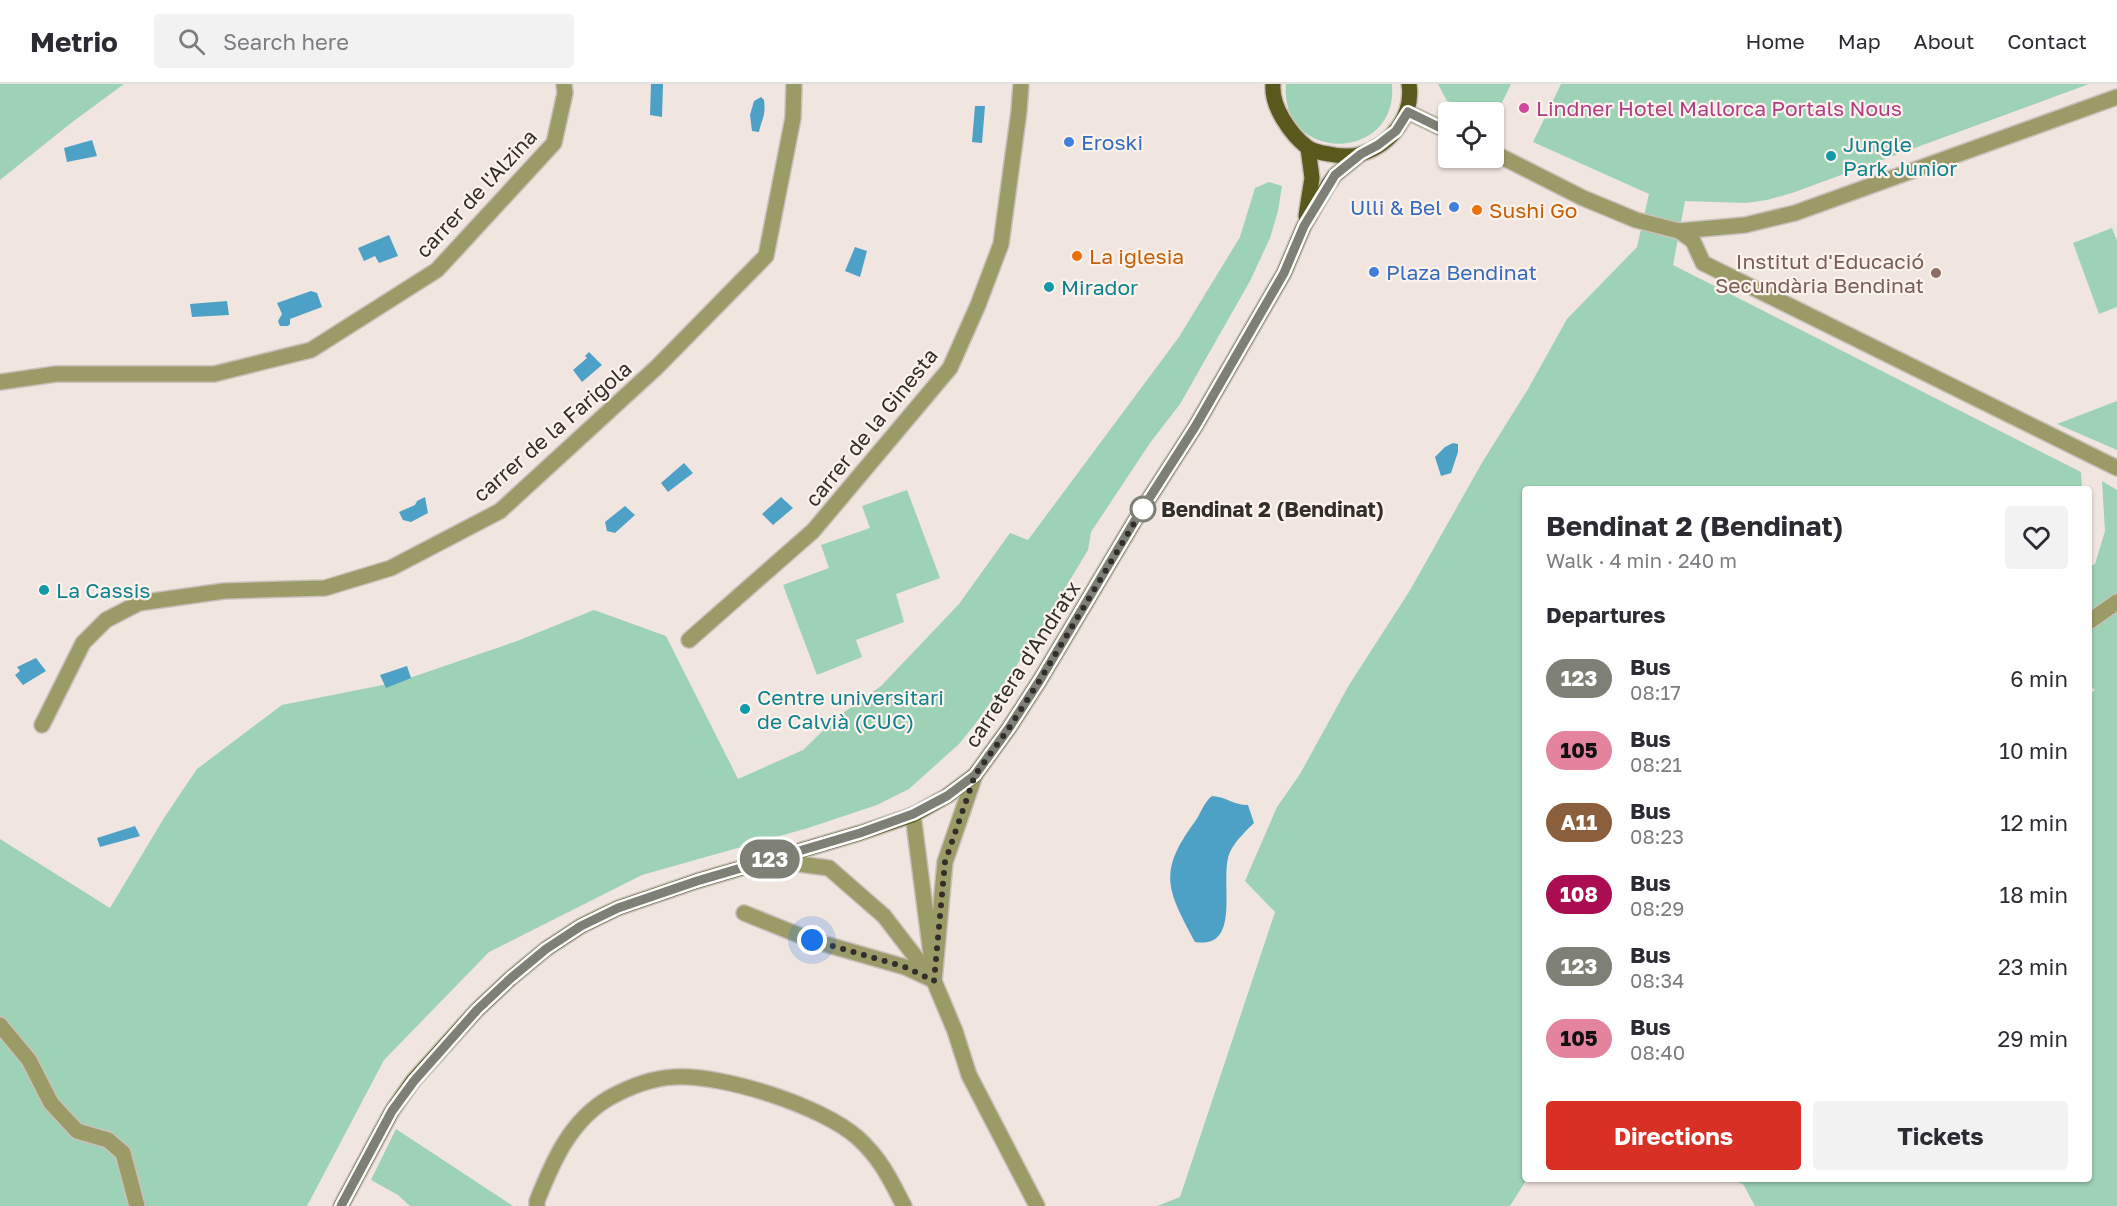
<!DOCTYPE html>
<html lang="en">
<head>
<meta charset="utf-8">
<style>
	:root { --surface:#fff; --page:#f2f2f3; --text:#2b2b33; --muted:#7c7c81; --line:#e1e1e2; --accent:#d93025 }
	body { margin:0; font-family:"Golos Text",sans-serif; background:var(--page); color:var(--text); height:100vh; display:flex; flex-direction:column; font-size:22px; white-space:nowrap }
	* { box-sizing:border-box; margin:0 }
	p { font-size:20px; color:var(--muted) }
	.icon { flex:none; width:33px; height:33px; fill:none; stroke:currentColor; stroke-width:2; stroke-linecap:round; stroke-linejoin:round }
	.map { position:relative; flex:1; overflow:hidden }
	.drawer { position:absolute; left:1522px; top:402px; width:570px; height:696px; display:flex; flex-direction:column; background:var(--surface); border-radius:6px; box-shadow:0 2px 4px #0004 }
	.drawer>* { flex:none }
	.badge { padding:0 12px; border-radius:20px; font-size:21px; line-height:39px }
	.tools { position:absolute; left:1438px; top:18px; display:grid; gap:12px }
	.tools a { display:grid; place-items:center; width:66px; height:66px; border-radius:6px; background:var(--surface); box-shadow:0 2px 4px #0004; font-size:30px }
	.you { position:absolute; width:30px; height:30px; margin:-15px; border:4px solid #fff; border-radius:50%; background:#1a73e8; box-shadow:0 0 0 9px #1a73e833 }
	.map>.badge { position:absolute; translate:-50% -50%; box-shadow:0 0 0 3px #fff }
	h2 { padding:0 24px; font-size:22px; line-height:54px }
	.round { display:grid; place-items:center; flex:none; width:63px; height:63px; border-radius:6px; background:var(--page) }
	.headline { display:flex; align-items:center; justify-content:space-between; height:102px; padding:0 24px }
	h1 { font-size:28px; font-weight:700; line-height:45px }
	.button { display:flex; gap:12px; margin-top:auto; padding:12px 24px }
	.button a { flex:1; height:69px; border-radius:6px; background:var(--accent); color:#fff; font-size:24px; font-weight:700; line-height:69px; text-align:center }
	.button a+a { background:var(--page); color:var(--text) }
	ul { padding:0; list-style:none }
	li { display:flex; align-items:center; gap:18px; height:72px; padding:0 24px }
	li div { flex:1 }
	li b { display:block; font-size:22px }
	li em { font-style:normal }
	li .badge { min-width:66px; font-weight:700; text-align:center }
	header { display:flex; align-items:center; gap:36px; box-sizing:border-box; height:84px; padding:0 30px; background:var(--surface); border-bottom:2px solid var(--line) }
	header strong { font-size:28px }
	nav { display:flex; gap:33px; margin-inline-start:auto; font-size:21px }
	.search { width:420px; height:54px; background:var(--page); display:flex; align-items:center; gap:15px; box-sizing:border-box; padding:0 21px; border-radius:6px; color:var(--muted); font-size:22px }
	.map>svg:first-child { display:block }
</style>
</head>
<body>
<header>
<strong>Metrio</strong>
<div class="search"><svg class="icon" aria-label="search" viewBox="0 0 24 24"><circle cx="10" cy="10" r="6"/><path d="M15 15l6 6"/></svg>Search here</div>
<nav><a>Home</a><a>Map</a><a>About</a><a>Contact</a></nav>
</header>
<div class="map">
<svg width="2117" height="1122" viewBox="0 0 2117 1122">
	<rect width="100%" height="100%" fill="#f0e5df"/>
	<!-- green -->
	<g fill="#9dd2b6">
		<polygon points="0,0 124,0 71,39 0,96"/>
		<path d="M 1286,0 L 1392,0 C 1399,79 1279,80 1286,0 Z"/>
		<polygon points="1438,0 1511,0 1495,33 1494,28 1481,28 1447,17"/>
		<polygon points="1561,0 2089,0 1792,109 1767,116 1746,119 1685,117 1673,181 2081,388 2082,405 1526,405 1527,1095 1510,1122 1157,1122 1180,1113 1275,828 1245,797 1277,723 1300,690 1349,601 1409,508 1483,377 1528,305 1567,235 1637,163 1649,110 1533,58"/>
		<polygon points="1269,98 1282,102 1278,127 1270,154 1250,197 1180,320 1150,359 1091,448 1088,466 1031,561 976,639 959,660 909,705 877,721 808,744 642,791 489,868 384,976 307,1122 0,1122 0,755 110,824 164,734 197,685 282,621 398,598 517,557 594,526 666,552 738,695 803,666 836,634 881,602 959,520 1010,449 1028,456 1179,253 1240,153 1255,104"/>
		<polygon points="2112,144 2117,157 2117,223 2099,230 2073,159"/>
		<polygon points="2117,317 2117,366 2057,340"/>
		<polygon points="2102,397 2117,406 2117,1122 1755,1122 1743,1100 1728,1095 2090,1095 2090,610 2095,606 2090,601 2090,482 2095,480 2105,447"/>
		<polygon points="907,406 940,494 896,510 904,538 856,556 862,573 817,591 783,501 829,484 821,461 870,444 862,422"/>
		<polygon points="396,1045 513,1122 410,1122 398,1111 371,1096"/>
	</g>
	<!-- water -->
	<g fill="#4ea1c6">
		<polygon points="651,0 663,0 662,33 650,31"/>
		<path d="M 761,13 L 764,16 C 766,31 762,35 759,48 L 752,47 L 750,31 L 754,17 Z"/>
		<polygon points="975,22 985,22 982,59 972,58"/>
		<polygon points="92,56 97,72 67,78 64,64"/>
		<polygon points="389,151 398,172 379,179 375,172 364,177 358,164"/>
		<polygon points="855,163 867,167 860,193 845,187"/>
		<polygon points="311,207 317,209 322,223 290,235 290,240 288,242 280,242 278,237 282,230 277,219"/>
		<polygon points="227,217 229,231 192,233 190,220"/>
		<polygon points="589,268 602,281 582,298 573,286 587,274 585,272"/>
		<polygon points="1453,359 1458,360 1458,368 1451,389 1441,392 1435,373 1445,363"/>
		<polygon points="684,379 693,389 668,408 661,399"/>
		<polygon points="425,413 428,429 411,438 403,436 399,428 415,421 417,417"/>
		<polygon points="781,413 793,424 773,441 762,430"/>
		<polygon points="625,422 635,431 615,449 607,447 605,438"/>
		<polygon points="36,574 46,587 23,601 15,591 20,587 17,583"/>
		<polygon points="407,582 411,594 386,604 380,591"/>
		<path d="M 1212,712 C 1227,713 1233,721 1248,721 L 1254,739 C 1246,747 1235,757 1230,768 C 1218,794 1244,866 1195,858 C 1168,807 1157,789 1194,739 C 1201,730 1203,719 1212,712 Z"/>
		<polygon points="135,742 140,752 100,763 97,754"/>
	</g>
	<g fill="none" stroke-linecap="round" stroke-linejoin="round">
		<!-- minor casing -->
		<g stroke="#cac0bb" stroke-width="18">
			<g id="minor">
				<polyline points="1408,28 1449,48"/>
				<polyline points="1494,69 1583,114 1636,136 1679,147 1745,141 1795,129 2117,13"/>
				<polyline points="1679,147 1693,157 1703,179 2117,384"/>
				<polyline points="0,298 56,290 214,290 311,266 437,186 554,59 565,9 564,0"/>
				<polyline points="2090,537 2117,518"/>
				<polyline points="689,556 813,447 950,284 978,221 1001,160 1019,27 1021,0"/>
				<polyline points="42,641 83,559 106,536 139,519 224,507 325,504 391,484 500,427 657,283 766,172 793,34 794,0"/>
				<polyline points="913,731 931,870"/>
				<polyline points="768,776 829,784 884,832 934,897 955,947 969,991 1037,1122"/>
				<polyline points="744,829 811,856 905,883 931,895"/>
				<polyline points="934,897 945,778 975,691"/>
				<polyline points="0,941 29,976 51,1019 77,1047 108,1056 123,1069 137,1122"/>
				<path d="M 537,1122 L 537,1117 C 553,1077 570,1037 609,1014 C 629,1003 652,994 674,993 C 723,990 822,1022 858,1054 C 881,1075 890,1095 904,1122"/>
			</g>
		</g>
		<!-- major casing -->
		<g stroke="#cac0bb" stroke-width="18">
			<g id="major">
				<path d="M 1273,0 C 1272,12 1277,25 1283,35 C 1289,45 1298,56 1307,63 C 1312,67 1322,69 1329,70 C 1338,72 1352,73 1361,70 C 1391,61 1414,31 1409,0"/>
				<polyline points="1306,132 1312,94 1308,64"/>
				<polyline points="341,1122 392,1027 413,997 477,926 511,894 546,865 581,842 618,824 697,797 860,749 913,731 947,712 975,691 1009,644 1040,596 1134,438 1195,343 1284,189 1304,142 1328,101 1335,91 1361,70"/>
			</g>
		</g>
		<!-- minor -->
		<use href="#minor" stroke="#9b9b67" stroke-width="15"/>
		<!-- major -->
		<use href="#major" stroke="#5a591d" stroke-width="15"/>
	</g>
	<g fill="none" stroke-linecap="round" stroke-linejoin="round">
		<!-- line casing -->
		<g stroke="#fff" stroke-width="14">
			<polyline id="line" points="341,1122 392,1027 414,997 477,926 511,894 546,865 581,842 618,824 697,797 860,749 913,730 947,712 975,691 1009,644 1040,596 1134,438 1195,343 1284,189 1304,142 1329,101 1335,91 1361,70 1378,61 1396,47 1408,28 1449,48"/>
		</g>
		<!-- line -->
		<use href="#line" stroke="#7e7f75" stroke-width="9"/>
		<!-- walk -->
		<polyline stroke="#322e2b" stroke-width="6" stroke-dasharray="0 10.8" points="812,856 905,883 934,897 945,778 975,691 1009,644 1040,596 1145,421 1143,425"/>
	</g>
	<!-- markers -->
	<circle fill="#d1479c" stroke="#fef2ec" stroke-width="2" cx="1524" cy="24" r="6"/>
	<g fill="#3f7fe0" stroke="#fef2ec" stroke-width="2">
		<circle cx="1069" cy="58" r="6"/>
		<circle cx="1454" cy="123" r="6"/>
		<circle cx="1374" cy="188" r="6"/>
	</g>
	<g fill="#0f9aa8" stroke="#fef2ec" stroke-width="2">
		<circle cx="1831" cy="72" r="6"/>
		<circle cx="1049" cy="203" r="6"/>
		<circle cx="44" cy="506" r="6"/>
		<circle cx="745" cy="625" r="6"/>
	</g>
	<g fill="#e8710a" stroke="#fef2ec" stroke-width="2">
		<circle cx="1477" cy="126" r="6"/>
		<circle cx="1077" cy="172" r="6"/>
	</g>
	<circle fill="#8d6e63" stroke="#fef2ec" stroke-width="2" cx="1936" cy="189" r="6"/>
	<circle fill="#fff" stroke="#7e7f75" stroke-width="3" cx="1143" cy="425" r="12"/>
	<g text-anchor="middle" dominant-baseline="central" stroke-width="4.5" stroke-linejoin="round" paint-order="stroke">
		<!-- hotel labels -->
		<g font-size="21" fill="#b23c85" stroke="#fef2ec" text-anchor="start">
			<text x="1536" y="24">Lindner Hotel Mallorca Portals Nous</text>
		</g>
		<!-- shop labels -->
		<g font-size="21" fill="#366cbe" stroke="#fef2ec" text-anchor="start">
			<text x="1081" y="58">Eroski</text>
			<text x="1442" y="123" text-anchor="end">Ulli &amp; Bel</text>
			<text x="1386" y="188">Plaza Bendinat</text>
		</g>
		<!-- culture labels -->
		<g font-size="21" fill="#0d838f" stroke="#fef2ec" text-anchor="start">
			<text x="1843" y="60">Jungle<tspan x="1843" dy="24">Park Junior</tspan></text>
			<text x="1061" y="203">Mirador</text>
			<text x="56" y="506">La Cassis</text>
			<text x="757" y="613">Centre universitari<tspan x="757" dy="24">de Calvià (CUC)</tspan></text>
		</g>
		<!-- street labels -->
		<g font-size="21" fill="#322e2b" stroke="#fef2ec">
			<text transform="translate(476 109) rotate(-47)">carrer de l'Alzina</text>
			<text transform="translate(871 343) rotate(-51)">carrer de la Ginesta</text>
			<text transform="translate(552 347) rotate(-41)">carrer de la Farigola</text>
			<text transform="translate(1022 580) rotate(-57)">carretera d'Andratx</text>
		</g>
		<!-- food labels -->
		<g font-size="21" fill="#c56008" stroke="#fef2ec" text-anchor="start">
			<text x="1489" y="126">Sushi Go</text>
			<text x="1089" y="172">La iglesia</text>
		</g>
		<!-- education labels -->
		<g font-size="21" fill="#785e54" stroke="#fef2ec" text-anchor="end">
			<text x="1924" y="177">Institut d'Educació<tspan x="1924" dy="24">Secundària Bendinat</tspan></text>
		</g>
		<!-- stop labels -->
		<g font-size="21" font-weight="bold" fill="#322e2b" stroke="#fef2ec" text-anchor="start">
			<text x="1161" y="425">Bendinat 2 (Bendinat)</text>
		</g>
	</g>
</svg>
<div class="tools">
<a><svg class="icon" aria-label="locate" viewBox="0 0 24 24"><circle cx="12" cy="12" r="6"/><path d="M12 2v4M12 18v4M2 12h4M18 12h4"/></svg></a>
</div>
<div class="you" style="left:812px;top:856px"></div>
<b class="badge" style="left:770px;top:775px;background:#7e7f75;color:#fff">123</b>
<section class="drawer">
<div class="headline"><div><h1>Bendinat 2 (Bendinat)</h1><p>Walk · 4 min · 240 m</p></div><a class="round"><svg class="icon" aria-label="heart" viewBox="0 0 24 24"><path d="M12 20l-8-8c-3-5 5-10 8-4 3-6 11-1 8 4z"/></svg></a></div>
<h2>Departures</h2>
<ul>
<li><span class="badge" style="background:#7e7f75;color:#fff">123</span><div><b>Bus</b><p>08:17</p></div><em>6 min</em></li>
<li><span class="badge" style="background:#e3839e;color:#111">105</span><div><b>Bus</b><p>08:21</p></div><em>10 min</em></li>
<li><span class="badge" style="background:#8b5e3c;color:#fff">A11</span><div><b>Bus</b><p>08:23</p></div><em>12 min</em></li>
<li><span class="badge" style="background:#aa0e51;color:#fff">108</span><div><b>Bus</b><p>08:29</p></div><em>18 min</em></li>
<li><span class="badge" style="background:#7e7f75;color:#fff">123</span><div><b>Bus</b><p>08:34</p></div><em>23 min</em></li>
<li><span class="badge" style="background:#e3839e;color:#111">105</span><div><b>Bus</b><p>08:40</p></div><em>29 min</em></li>
</ul>
<div class="button"><a>Directions</a><a>Tickets</a></div>
</section>
</div>
</body>
</html>
